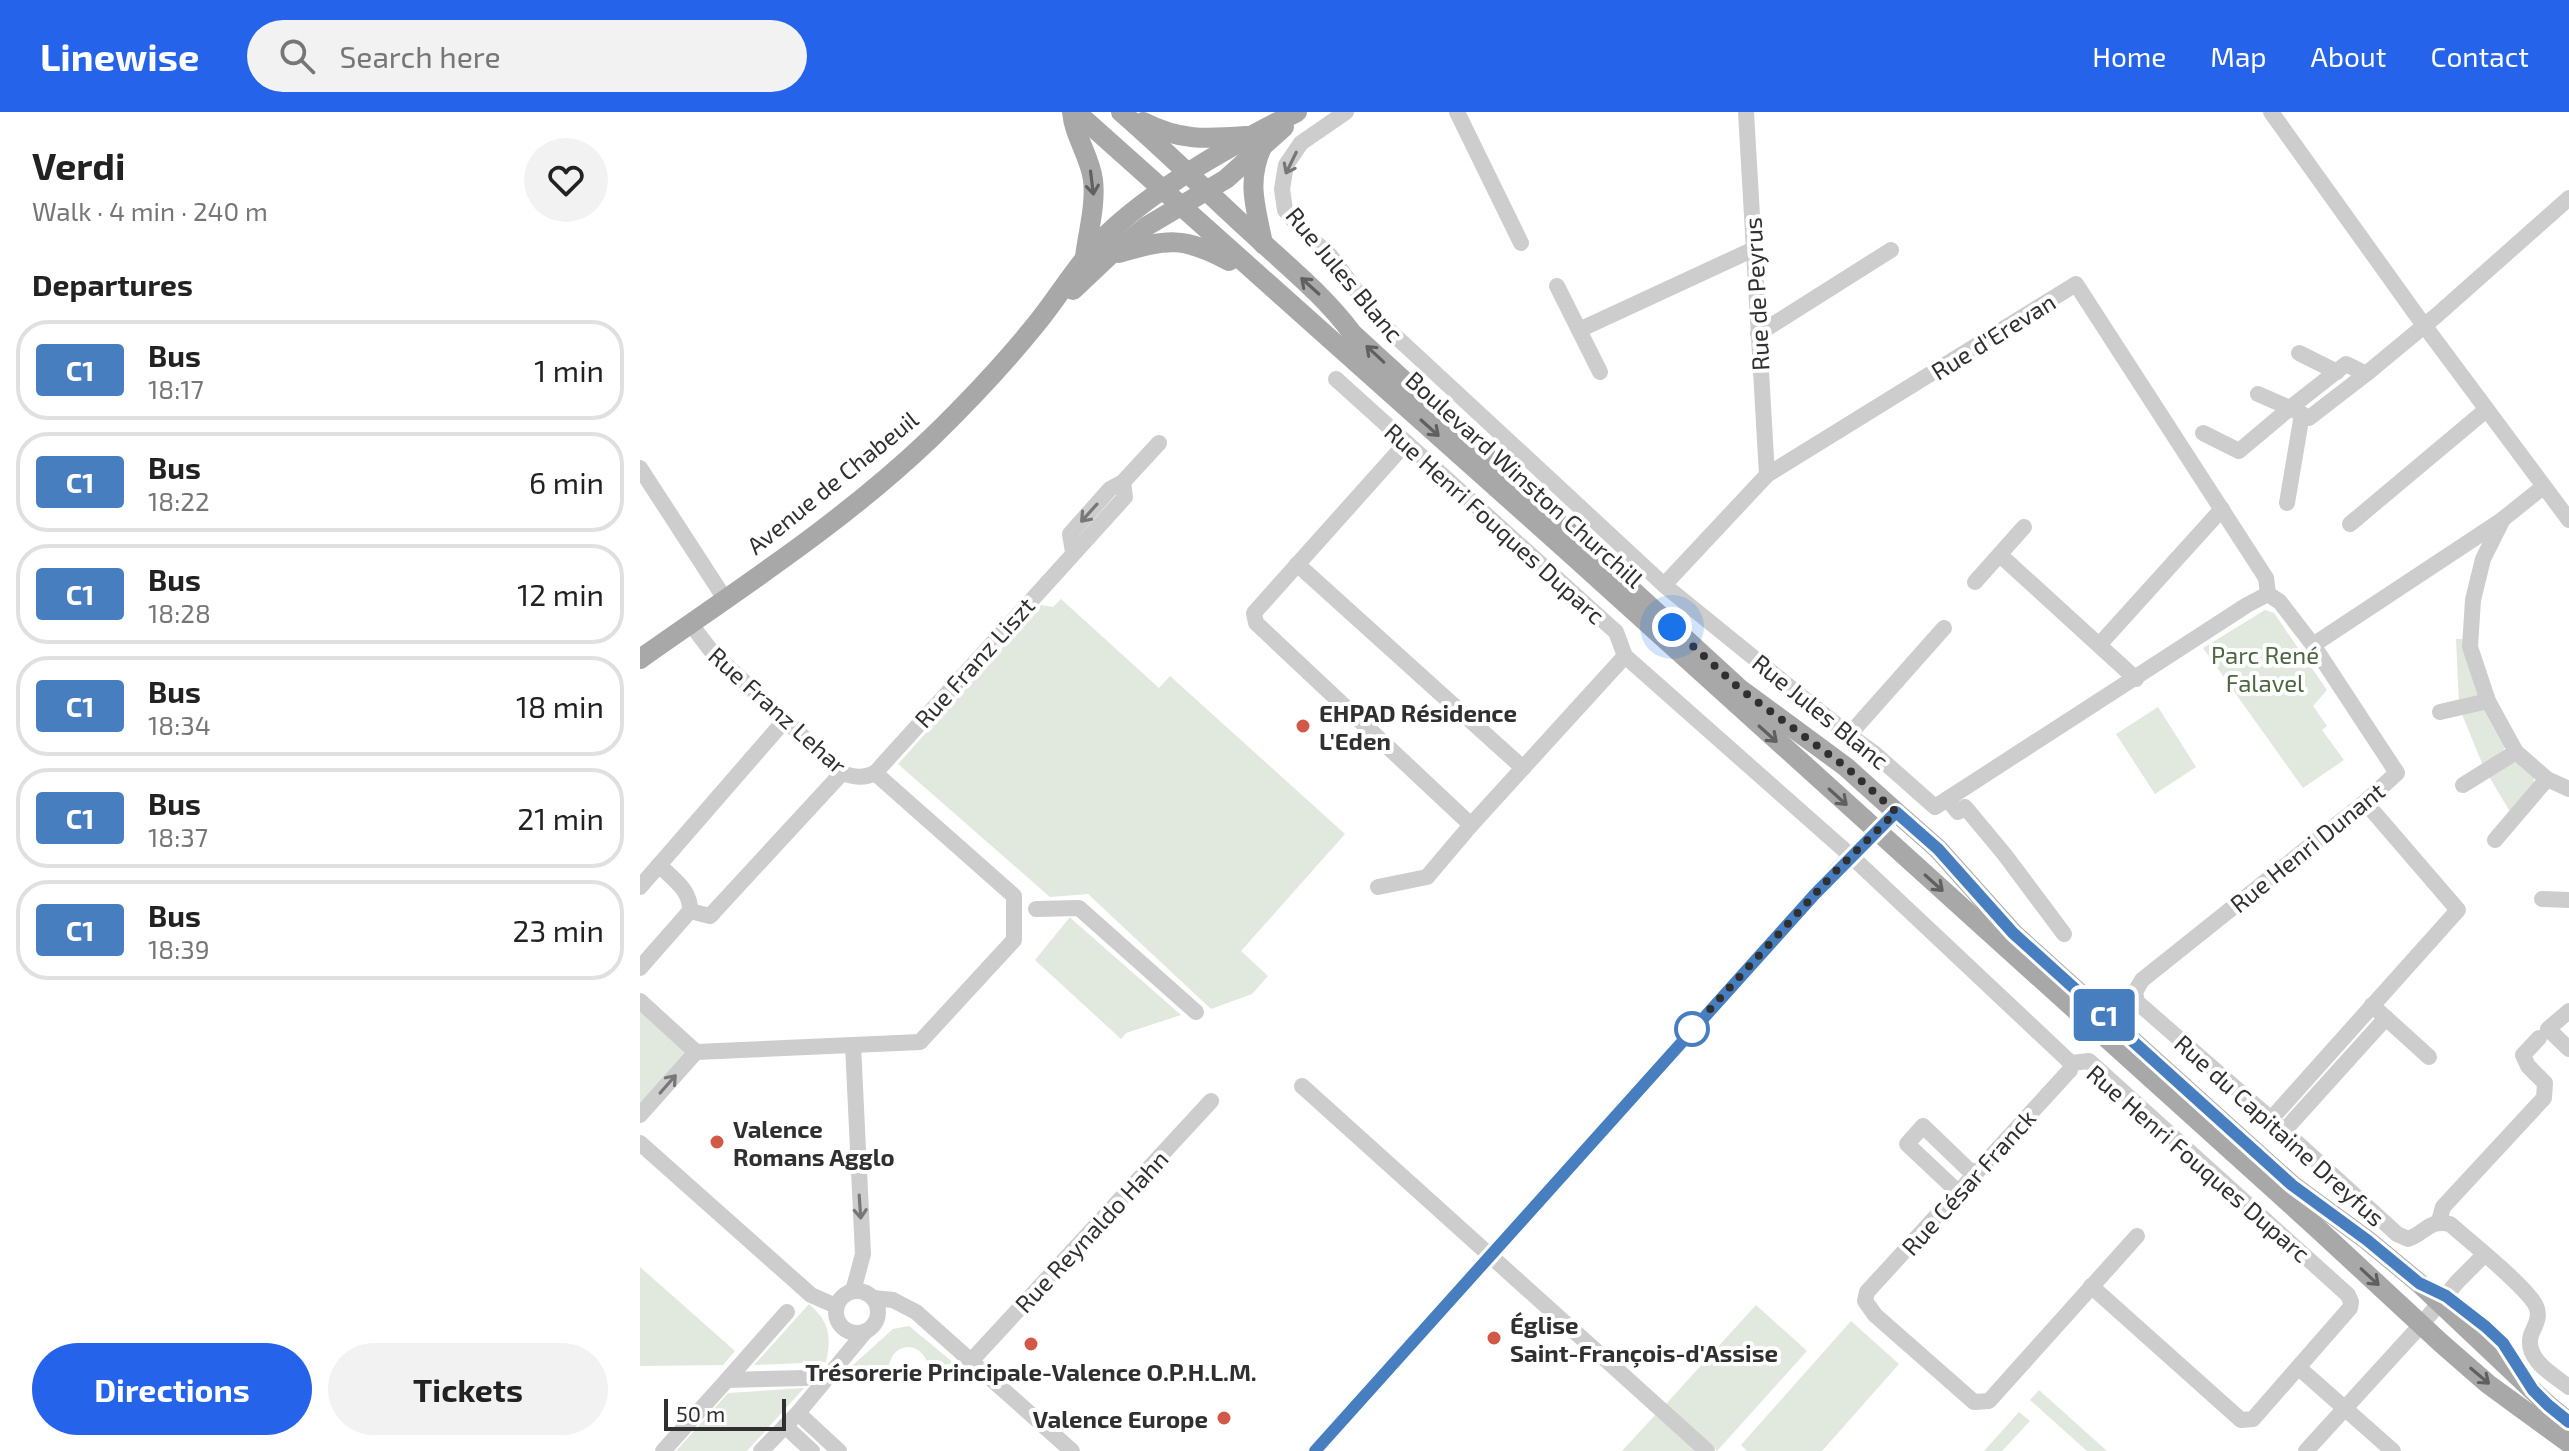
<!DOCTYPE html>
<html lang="en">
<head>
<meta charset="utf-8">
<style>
	:root { --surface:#fff; --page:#f2f2f2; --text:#222; --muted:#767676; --line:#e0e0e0; --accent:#2563eb }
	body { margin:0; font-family:"Exo 2",sans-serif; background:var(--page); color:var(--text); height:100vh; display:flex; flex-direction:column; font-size:30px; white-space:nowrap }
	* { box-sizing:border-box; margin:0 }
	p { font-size:26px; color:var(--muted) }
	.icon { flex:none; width:44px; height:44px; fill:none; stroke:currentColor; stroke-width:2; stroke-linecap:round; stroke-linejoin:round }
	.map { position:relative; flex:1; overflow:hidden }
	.sheet { display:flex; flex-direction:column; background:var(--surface); width:640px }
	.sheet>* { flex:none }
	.badge { padding:0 16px; border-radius:6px; font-size:28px; line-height:52px }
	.scale { position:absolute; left:24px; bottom:20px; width:122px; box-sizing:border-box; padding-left:8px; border:4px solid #303030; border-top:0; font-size:22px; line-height:28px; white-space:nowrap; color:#303030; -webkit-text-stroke:6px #fff; paint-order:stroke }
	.you { position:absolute; width:40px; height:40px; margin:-20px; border:6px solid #fff; border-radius:50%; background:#1a73e8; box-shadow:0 0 0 12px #1a73e833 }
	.map>.badge { position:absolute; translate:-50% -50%; box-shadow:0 0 0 4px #fff }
	h2 { padding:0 32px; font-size:30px; line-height:72px }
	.round { display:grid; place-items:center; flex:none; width:84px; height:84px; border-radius:42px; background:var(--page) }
	.headline { display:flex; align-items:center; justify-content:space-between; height:136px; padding:0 32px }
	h1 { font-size:38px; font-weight:700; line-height:60px }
	.cta { display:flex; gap:16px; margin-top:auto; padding:16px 32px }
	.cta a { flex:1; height:92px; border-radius:48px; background:var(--accent); color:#fff; font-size:32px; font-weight:700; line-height:92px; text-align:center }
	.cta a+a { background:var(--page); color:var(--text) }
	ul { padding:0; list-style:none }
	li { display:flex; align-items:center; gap:24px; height:100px; margin:0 16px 12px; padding:0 16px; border:4px solid var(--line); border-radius:32px }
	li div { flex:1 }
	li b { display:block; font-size:30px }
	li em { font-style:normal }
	li .badge { min-width:88px; font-weight:700; text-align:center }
	header { display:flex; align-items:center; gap:48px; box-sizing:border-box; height:112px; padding:0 40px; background:var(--accent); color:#fff }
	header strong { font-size:38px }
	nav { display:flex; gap:44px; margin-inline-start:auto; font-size:28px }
	.search { width:560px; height:72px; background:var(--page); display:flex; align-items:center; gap:20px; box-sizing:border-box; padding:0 28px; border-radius:44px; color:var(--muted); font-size:30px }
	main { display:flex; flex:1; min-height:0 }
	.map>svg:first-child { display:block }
</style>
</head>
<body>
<header>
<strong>Linewise</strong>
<div class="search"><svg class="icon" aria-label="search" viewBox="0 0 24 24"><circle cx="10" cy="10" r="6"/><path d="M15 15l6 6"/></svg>Search here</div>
<nav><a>Home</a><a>Map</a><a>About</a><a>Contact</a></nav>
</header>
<main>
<section class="sheet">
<div class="headline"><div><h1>Verdi</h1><p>Walk · 4 min · 240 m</p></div><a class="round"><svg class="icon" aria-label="heart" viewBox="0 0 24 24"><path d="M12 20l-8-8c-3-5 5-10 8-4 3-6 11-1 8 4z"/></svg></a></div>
<h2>Departures</h2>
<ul>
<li><span class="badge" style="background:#477ec0;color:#fff">C1</span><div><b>Bus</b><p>18:17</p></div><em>1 min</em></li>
<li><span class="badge" style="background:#477ec0;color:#fff">C1</span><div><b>Bus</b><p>18:22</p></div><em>6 min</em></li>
<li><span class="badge" style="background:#477ec0;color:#fff">C1</span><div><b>Bus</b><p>18:28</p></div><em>12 min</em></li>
<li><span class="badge" style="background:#477ec0;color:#fff">C1</span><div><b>Bus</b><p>18:34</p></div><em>18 min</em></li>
<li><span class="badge" style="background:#477ec0;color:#fff">C1</span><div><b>Bus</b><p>18:37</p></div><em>21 min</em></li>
<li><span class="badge" style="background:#477ec0;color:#fff">C1</span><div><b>Bus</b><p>18:39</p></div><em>23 min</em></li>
</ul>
<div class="cta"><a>Directions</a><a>Tickets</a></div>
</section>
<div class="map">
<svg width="1929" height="1339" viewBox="0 0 1929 1339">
	<rect width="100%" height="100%" fill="#fff"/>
	<!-- green -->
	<g fill="#e1e8dd">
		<polygon points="421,487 519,576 530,564 705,722 601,839 628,864 612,882 571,897 448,782 410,785 258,652 401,493 413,495"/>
		<polygon points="1625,498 1634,501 1687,578 1673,594 1687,614 1682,618 1704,648 1663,676 1563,536"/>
		<polygon points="1816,527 1828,527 1841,587 1819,593"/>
		<polygon points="1518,595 1556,655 1515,682 1476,622"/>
		<polygon points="1843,597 1864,635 1863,643 1844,656 1821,600"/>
		<polygon points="1870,650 1879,650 1894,664 1894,675 1872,703 1848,663"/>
		<polygon points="430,805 435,810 541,903 486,921 481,927 395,848"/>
		<polygon points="0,898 49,942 0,996"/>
		<polygon points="0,1155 95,1239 83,1253 0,1254"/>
		<path d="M 169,1192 C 189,1209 192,1224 186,1250 L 114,1253 Z"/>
		<polygon points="1116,1193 1167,1239 1077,1339 1026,1292"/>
		<polygon points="1211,1209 1259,1252 1182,1339 1107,1339 1101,1333"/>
		<path d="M 269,1214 L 315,1252 L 288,1253 C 282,1229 254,1229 249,1253 L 212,1254 L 253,1217 Z"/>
		<polygon points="164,1276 107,1339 36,1339 88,1281"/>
		<polygon points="1399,1278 1467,1339 1447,1339 1390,1288"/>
		<polygon points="1379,1300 1390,1309 1362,1339 1344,1339"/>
		<polygon points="1016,1302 1057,1339 982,1339"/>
	</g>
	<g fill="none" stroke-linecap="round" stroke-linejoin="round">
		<!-- minor -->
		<g stroke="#cdcdcd" stroke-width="16">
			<polyline points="706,0 661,31 646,53 642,77 645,98 662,119 689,142 738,208 1024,473 1209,623 1234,641 1295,695 1607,493 1628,482"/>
			<polyline points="817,0 881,131"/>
			<polyline points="1106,0 1127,363"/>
			<polyline points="1631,0 1775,201 1929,408"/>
			<polyline points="917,174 960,260"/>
			<polyline points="939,218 1114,137"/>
			<polyline points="1118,222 1251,138"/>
			<polyline points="1659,241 1697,260"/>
			<polyline points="1726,262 1669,306 1650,296 1706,252 1726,262 1796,204 1929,86"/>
			<polyline points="696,267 976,520 985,544 1211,744 1431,951"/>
			<polyline points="1563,321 1599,339 1650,296 1618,282"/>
			<polyline points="766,331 614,501 616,511 831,713"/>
			<polyline points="0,356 85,487"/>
			<polyline points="1903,375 1863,407 1843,447 1833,488 1830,535 1848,589 1876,640 1907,667 1929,677"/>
			<polyline points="1647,391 1662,302"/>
			<polyline points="1710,412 1846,298"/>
			<polyline points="433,440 430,422 470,377 483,370 519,331"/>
			<polyline points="1360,443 1496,567"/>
			<polyline points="657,452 883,656"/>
			<polyline points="1335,470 1384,415"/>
			<polyline points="1024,473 1127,363 1436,172 1626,466 1628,482"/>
			<path d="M 1628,482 L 1640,490 L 1673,533 L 1757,661 L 1725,690 L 1502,868 L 1495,880 L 1497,890 L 1631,1007 L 1757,1122 L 1768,1127 C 1786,1121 1788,1107 1810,1112 C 1829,1129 1887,1175 1896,1194 C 1901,1205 1895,1213 1891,1223 C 1884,1247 1913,1263 1929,1275"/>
			<path d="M 50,511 L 72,540 L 202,661 C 214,665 223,667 235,661 L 485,385 L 483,370"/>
			<polyline points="1459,533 1582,397"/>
			<polyline points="1673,533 1862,408"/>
			<polyline points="1800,600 1848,589"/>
			<polyline points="1209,623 1304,516"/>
			<polyline points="1823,673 1876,640"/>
			<polyline points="1307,687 1318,700 1325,695 1365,743 1424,822"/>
			<polyline points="1855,728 1907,667"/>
			<path d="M 19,753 C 33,767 51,778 50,799"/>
			<polyline points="0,775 145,608"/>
			<polyline points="738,775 787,765 831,713 985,544"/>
			<polyline points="1902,787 1929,788"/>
			<polyline points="396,797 439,796 556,900"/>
			<polyline points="50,799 70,804 202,661"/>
			<polyline points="0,856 50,799"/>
			<polyline points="0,889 56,940"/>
			<polyline points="1929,899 1908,917 1929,937"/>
			<polyline points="1746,906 1789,945"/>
			<polyline points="213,933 223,1142 213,1179"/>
			<polyline points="56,940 280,930 374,828 374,784 235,661"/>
			<polyline points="1431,951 1449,949 1708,1183 1711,1190 1710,1196 1613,1307 1601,1308 1451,1174"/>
			<polyline points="1431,951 1430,958 1227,1180 1225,1189 1235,1203 1334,1290 1349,1289 1497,1124"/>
			<polyline points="662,974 1067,1339"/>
			<polyline points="0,1003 56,940"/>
			<polyline points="1631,1007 1818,798 1725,690"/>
			<polyline points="1644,1019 1746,906 1732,893"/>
			<polyline points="0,1031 171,1183 196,1194"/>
			<polyline points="1318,1080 1267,1032 1283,1014 1334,1063"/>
			<polyline points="1799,1109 1803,1095 1904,986 1905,971 1888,954 1883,943 1899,926"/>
			<circle cx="217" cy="1200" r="21"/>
			<polyline points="233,1186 253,1188 276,1200 432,1339"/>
			<polyline points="331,1249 571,989"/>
			<polyline points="1659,1256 1753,1339"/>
			<polyline points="87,1268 147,1200"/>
			<polyline points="158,1301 199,1339"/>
			<polyline points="145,1314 172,1339"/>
			<polyline points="23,1339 87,1268 166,1266"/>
			<polyline points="121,1339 158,1301 225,1220"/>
			<polyline points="675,1339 1196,759 1256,700"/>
			<polyline points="1666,1339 1781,1213 1818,1169 1844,1143"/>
		</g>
		<!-- major -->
		<g stroke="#a8a8a8" stroke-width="20">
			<path d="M 432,0 C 434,24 450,44 453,68 C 456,93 448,120 445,145"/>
			<polyline points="436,0 932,443 1678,1117 1801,1231 1848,1272 1929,1331"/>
			<path d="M 481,0 C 526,39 568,81 612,121 C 647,154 684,183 712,221 L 1100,577 L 1206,655 L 1256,700 L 1298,737 L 1373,821 L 1652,1073 L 1727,1128 L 1779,1171 L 1908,1293 L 1929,1310"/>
			<path d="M 503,10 C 540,29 566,27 607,24"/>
			<path d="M 622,35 C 606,71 616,95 623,132"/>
			<path d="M 479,141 C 528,127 543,124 589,149"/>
			<polyline points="433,178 469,144 507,114 586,67 644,15"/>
			<path d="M 0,547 C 99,477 202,411 290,327 C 327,291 364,252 397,211 C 419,184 436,154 460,129 C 511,77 592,33 657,0"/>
		</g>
	</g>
	<!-- one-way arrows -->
	<defs><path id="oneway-shaft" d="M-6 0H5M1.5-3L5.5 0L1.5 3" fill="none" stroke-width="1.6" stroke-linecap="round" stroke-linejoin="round" transform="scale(2)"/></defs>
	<g stroke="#777">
		<use href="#oneway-shaft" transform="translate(651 51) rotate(116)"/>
		<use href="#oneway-shaft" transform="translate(449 401) rotate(132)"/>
		<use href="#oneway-shaft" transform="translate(28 972) rotate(-49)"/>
		<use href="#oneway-shaft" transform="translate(220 1095) rotate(86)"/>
	</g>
	<g stroke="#606060">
		<use href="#oneway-shaft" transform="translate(452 71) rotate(83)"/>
		<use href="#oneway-shaft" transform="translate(670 174) rotate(-138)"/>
		<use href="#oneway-shaft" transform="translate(735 242) rotate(-137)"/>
		<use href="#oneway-shaft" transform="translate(790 316) rotate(42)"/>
		<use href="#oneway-shaft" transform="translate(1128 622) rotate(42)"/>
		<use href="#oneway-shaft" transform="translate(1198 685) rotate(42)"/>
		<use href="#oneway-shaft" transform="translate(1294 771) rotate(42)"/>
		<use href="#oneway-shaft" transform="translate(1730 1165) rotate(43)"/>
		<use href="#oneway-shaft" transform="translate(1840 1264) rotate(40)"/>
	</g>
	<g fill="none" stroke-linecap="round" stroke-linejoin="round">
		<!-- line casing -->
		<g stroke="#fff" stroke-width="18">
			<polyline id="line" points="675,1339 1175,782 1256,700 1298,737 1373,821 1652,1073 1727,1128 1779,1171 1806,1184 1846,1215 1863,1231 1893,1278 1908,1293 1929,1310"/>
		</g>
		<!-- line -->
		<use href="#line" stroke="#477ec0" stroke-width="12"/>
		<!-- walk -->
		<polyline stroke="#303030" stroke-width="8" stroke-dasharray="0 14.4" points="1032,515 1100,577 1206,655 1256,700 1196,759 1052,917"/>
	</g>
	<!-- markers -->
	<g fill="#d25947" stroke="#fff" stroke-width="3">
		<circle cx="663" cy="614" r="8"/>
		<circle cx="77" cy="1030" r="8"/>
		<circle cx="854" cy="1226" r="8"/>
		<circle cx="391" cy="1232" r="8"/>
		<circle cx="584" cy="1306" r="8"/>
	</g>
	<circle fill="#fff" stroke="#477ec0" stroke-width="4" cx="1052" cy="917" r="16"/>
	<g text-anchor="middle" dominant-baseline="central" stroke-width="8" stroke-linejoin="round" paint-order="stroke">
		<!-- street labels -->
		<g font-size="24" fill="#303030" stroke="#fff">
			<text transform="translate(705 162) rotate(50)">Rue Jules Blanc</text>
			<text transform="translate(1116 182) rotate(-93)">Rue de Peyrus</text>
			<text transform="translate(1353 224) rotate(-32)">Rue d'Erevan</text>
			<text transform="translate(885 367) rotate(42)">Boulevard Winston Churchill</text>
			<text transform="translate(192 370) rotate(-39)">Avenue de Chabeuil</text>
			<text transform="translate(855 411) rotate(42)">Rue Henri Fouques Duparc</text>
			<text transform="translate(334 550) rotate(-48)">Rue Franz Liszt</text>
			<text transform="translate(138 598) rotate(42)">Rue Franz Lehar</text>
			<text transform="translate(1181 599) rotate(39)">Rue Jules Blanc</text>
			<text transform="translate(1667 735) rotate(-39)">Rue Henri Dunant</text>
			<text transform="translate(1640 1018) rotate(42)">Rue du Capitaine Dreyfus</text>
			<text transform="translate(1559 1051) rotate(41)">Rue Henri Fouques Duparc</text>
			<text transform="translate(1328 1070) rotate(-48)">Rue César Franck</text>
			<text transform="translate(451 1119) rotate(-47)">Rue Reynaldo Hahn</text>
		</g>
		<!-- park labels -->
		<g font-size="24" fill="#4c6742" stroke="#fff">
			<text x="1625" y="542">Parc René<tspan x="1625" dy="28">Falavel</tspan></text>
		</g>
		<!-- poi labels -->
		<g font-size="24" font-weight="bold" fill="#303030" stroke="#fff" text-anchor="start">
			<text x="679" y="600">EHPAD Résidence<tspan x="679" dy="28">L'Eden</tspan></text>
			<text x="93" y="1016">Valence<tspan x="93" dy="28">Romans Agglo</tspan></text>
			<text x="870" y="1212">Église<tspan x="870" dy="28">Saint-François-d'Assise</tspan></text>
			<text x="391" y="1259" text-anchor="middle">Trésorerie Principale-Valence O.P.H.L.M.</text>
			<text x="568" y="1306" text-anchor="end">Valence Europe</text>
		</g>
	</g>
</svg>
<div class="scale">50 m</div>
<div class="you" style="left:1032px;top:515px"></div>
<b class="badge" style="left:1464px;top:903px;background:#477ec0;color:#fff">C1</b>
</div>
</main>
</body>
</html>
